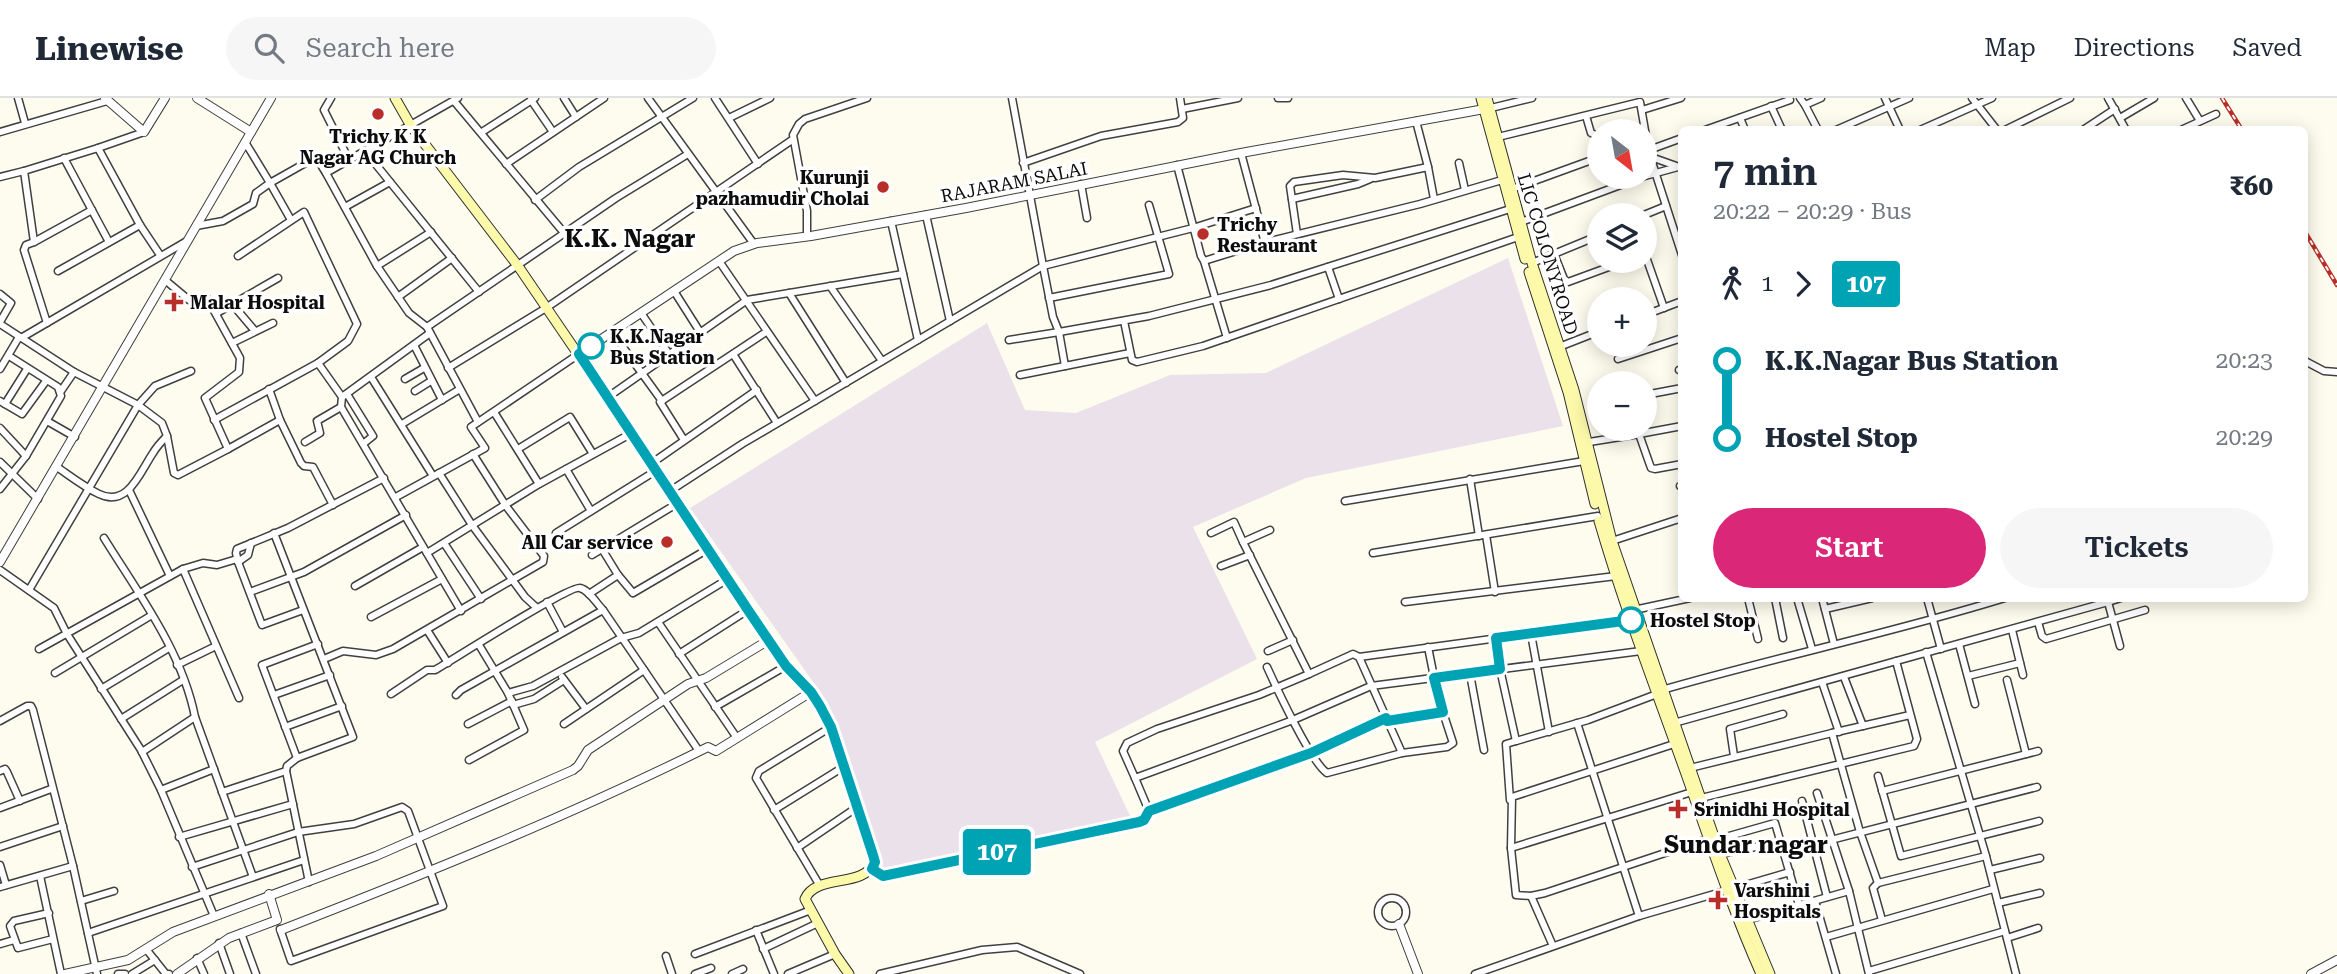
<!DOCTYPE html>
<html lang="en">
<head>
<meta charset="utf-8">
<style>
	:root { --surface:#fff; --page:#f6f6f7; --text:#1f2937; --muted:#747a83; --line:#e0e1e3; --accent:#db2777 }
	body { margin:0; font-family:"Roboto Serif",serif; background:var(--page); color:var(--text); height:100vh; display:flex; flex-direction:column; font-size:26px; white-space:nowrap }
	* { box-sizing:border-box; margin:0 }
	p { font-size:23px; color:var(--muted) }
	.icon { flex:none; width:38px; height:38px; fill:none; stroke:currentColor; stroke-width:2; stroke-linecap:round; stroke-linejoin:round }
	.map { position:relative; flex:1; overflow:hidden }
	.panel { position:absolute; left:1678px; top:28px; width:630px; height:476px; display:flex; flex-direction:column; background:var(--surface); border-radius:10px; box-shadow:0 4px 18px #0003 }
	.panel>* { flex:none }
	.badge { padding:0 14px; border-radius:5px; font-size:24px; line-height:46px }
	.needle { width:46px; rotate:149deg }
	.buttons { position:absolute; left:1587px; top:21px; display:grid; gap:14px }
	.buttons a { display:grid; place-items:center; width:70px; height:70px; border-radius:50%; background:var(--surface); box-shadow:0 4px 18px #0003; font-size:35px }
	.map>.badge { position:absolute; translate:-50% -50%; box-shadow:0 0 0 4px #fff }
	.legs { display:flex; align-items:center; gap:10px; height:77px; padding:0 35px; font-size:23px }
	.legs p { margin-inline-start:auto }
	.headline { display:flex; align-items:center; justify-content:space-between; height:119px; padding:0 35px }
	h1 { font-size:38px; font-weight:600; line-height:52px }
	.button { display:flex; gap:14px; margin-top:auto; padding:14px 35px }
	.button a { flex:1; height:80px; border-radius:42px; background:var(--accent); color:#fff; font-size:28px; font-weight:600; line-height:80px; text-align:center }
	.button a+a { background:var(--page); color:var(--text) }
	ul { padding:0 35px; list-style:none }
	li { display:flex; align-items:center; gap:24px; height:77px; font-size:26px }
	li i { display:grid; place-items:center; width:10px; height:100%; margin:0 9px; background:currentColor }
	li i::after { content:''; width:18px; height:18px; margin:-9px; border:5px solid; border-radius:50%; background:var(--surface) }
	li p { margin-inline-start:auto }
	li:first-child i { background:linear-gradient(#0000 50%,currentColor 0) }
	li:last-child i { background:linear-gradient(currentColor 50%,#0000 0) }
	header { display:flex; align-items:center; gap:42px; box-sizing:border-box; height:98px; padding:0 35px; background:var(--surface); border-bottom:2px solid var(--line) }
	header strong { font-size:33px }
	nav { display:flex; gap:38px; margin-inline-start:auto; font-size:24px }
	.search { width:490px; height:63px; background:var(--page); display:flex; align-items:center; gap:18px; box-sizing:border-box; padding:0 24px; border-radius:38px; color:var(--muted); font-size:26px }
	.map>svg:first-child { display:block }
</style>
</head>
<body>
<header>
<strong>Linewise</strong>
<div class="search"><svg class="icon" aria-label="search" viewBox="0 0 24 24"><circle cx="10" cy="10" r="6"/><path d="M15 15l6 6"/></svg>Search here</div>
<nav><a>Map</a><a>Directions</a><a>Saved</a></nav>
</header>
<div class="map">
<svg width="2337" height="876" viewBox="0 0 2337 876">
	<rect width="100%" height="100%" fill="#fefcee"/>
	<!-- industrial -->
	<polygon fill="#ebe1eb" points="1508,160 1563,328 1306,380 1193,429 1257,561 1095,644 1133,724 881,782 828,605 690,410 987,225 1025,312 1076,315 1170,277 1266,275"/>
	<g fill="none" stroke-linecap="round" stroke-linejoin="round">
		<!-- minor casing -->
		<g stroke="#404040" stroke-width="9">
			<g id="minor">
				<polyline points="18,0 25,25"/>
				<polyline points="331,0 324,12 349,62"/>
				<polyline points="564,0 576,19"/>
				<polyline points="648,0 754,146"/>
				<polyline points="715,0 758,66"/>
				<polyline points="1012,0 1043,168 1053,219 1059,234 1149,218 1271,187 1510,111"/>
				<polyline points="1278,0 1288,0"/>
				<polyline points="1800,0 1805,7 1821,0"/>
				<polyline points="1885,0 1900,32"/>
				<polyline points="1972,0 1997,32"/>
				<polyline points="2108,0 2126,32"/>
				<polyline points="2186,0 2200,23"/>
				<polyline points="531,2 553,34"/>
				<polyline points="454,3 565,136"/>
				<polyline points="1805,7 1818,32"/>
				<polyline points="1771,8 1782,32"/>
				<polyline points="1491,10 1532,0"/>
				<polyline points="1182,11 1238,0"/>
				<polyline points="1642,12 1681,0"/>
				<polyline points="1586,18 1591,35 1600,39"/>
				<polyline points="729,20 770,0"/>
				<polyline points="1740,20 1745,32"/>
				<polyline points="2120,20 2154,0"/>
				<polyline points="1416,23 1428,69"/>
				<polyline points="1705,32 1790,2 1789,0"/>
				<polyline points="1836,32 1909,0"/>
				<polyline points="1920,32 1992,0"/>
				<polyline points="2005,32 2070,0"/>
				<polyline points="2083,32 2115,11"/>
				<polyline points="2181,32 2216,16"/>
				<polyline points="0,34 107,3"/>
				<polyline points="482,34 535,0"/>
				<polyline points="1498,39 1640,4 1649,55 1682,157"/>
				<polyline points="245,44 270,85 316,59 326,75 458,0"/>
				<polyline points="98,50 144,34"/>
				<polyline points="1649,52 1682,40"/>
				<polyline points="365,53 479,194"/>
				<polyline points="1241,55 1265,145"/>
				<polyline points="1651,59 1682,70"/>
				<polyline points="64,60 109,144"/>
				<polyline points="1023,65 1101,38 1178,24 1183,20 1180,0"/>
				<polyline points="1459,65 1465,92"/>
				<polyline points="506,66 604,0"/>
				<polyline points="1177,67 1201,158 1204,163"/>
				<polyline points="326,75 377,168 409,215 427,229"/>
				<polyline points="1645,78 1678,69"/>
				<polyline points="0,79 24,73"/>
				<polyline points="1081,86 1087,120"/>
				<polyline points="1512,91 1600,59"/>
				<polyline points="1292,101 1358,86 1370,81"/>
				<polyline points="535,102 579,69 693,0"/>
				<polyline points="345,109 390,84"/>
				<polyline points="926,117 950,223"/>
				<polyline points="1644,117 1666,108"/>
				<polyline points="1521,124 1642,79"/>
				<polyline points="196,128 223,123 253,106 256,95 270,85 291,122"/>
				<polyline points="1297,136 1290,88 1294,84 1343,77 1375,80 1428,69 1434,101"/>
				<polyline points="807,138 807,113 793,37 799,26 805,21 867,0"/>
				<polyline points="34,144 92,112"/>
				<polyline points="1554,156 1564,181 1568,184 1617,166 1618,163"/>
				<polyline points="1645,156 1664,210"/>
				<polyline points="238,158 304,114 357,226 348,243 318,265"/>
				<polyline points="719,163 815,303"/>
				<polyline points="1532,165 1600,137"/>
				<polyline points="377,168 431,134"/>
				<polyline points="1328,169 1339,201"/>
				<polyline points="58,173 140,127"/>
				<polyline points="830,188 882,263"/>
				<polyline points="674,193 700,234"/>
				<polyline points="789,195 846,285"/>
				<polyline points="0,196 11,205 0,224"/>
				<polyline points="398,199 452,160"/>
				<polyline points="1049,200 1169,176 1149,107"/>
				<polyline points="233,207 255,233"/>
				<polyline points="217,215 278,180"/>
				<polyline points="641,215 669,256"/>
				<polyline points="1645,217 1682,203"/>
				<polyline points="1124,223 1132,262 1137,264 1203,248 1518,139"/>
				<polyline points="47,225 24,152 26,147 34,144 24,73 98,50 140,127 160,157"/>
				<polyline points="0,226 74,274 138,307 162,325 167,338 174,375 178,377 228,351 205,300 239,274 240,260 207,200 189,202 165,182"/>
				<polyline points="612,234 662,303"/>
				<polyline points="21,240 187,143"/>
				<polyline points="1227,240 1204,163 1262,145 1420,106 1502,82"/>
				<polyline points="918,242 1043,168 1193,130 1256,110"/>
				<polyline points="1009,242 1059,234 1065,268 1130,255"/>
				<polyline points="232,245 273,225"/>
				<polyline points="414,247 442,302"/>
				<polyline points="1559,249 1600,233"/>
				<polyline points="733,256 777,325"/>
				<polyline points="1618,261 1682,240"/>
				<polyline points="2305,263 2324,273 2337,274"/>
				<polyline points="448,270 546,210 792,42"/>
				<polyline points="0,271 19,239"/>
				<polyline points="1679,272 1682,271"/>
				<polyline points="1020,277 1065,268"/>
				<polyline points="371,279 433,378"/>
				<polyline points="405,281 424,270"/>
				<polyline points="269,291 280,322 301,365 304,368 313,369 333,407"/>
				<polyline points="61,293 74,274"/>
				<polyline points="415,293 431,283"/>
				<polyline points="347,296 373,338 363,346"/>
				<polyline points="1645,297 1682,290"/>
				<polyline points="342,299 341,309 461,513"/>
				<polyline points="608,299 747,202 903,176"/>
				<polyline points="0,303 22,316 46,283"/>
				<polyline points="5,306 27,271"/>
				<polyline points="494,314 539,386"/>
				<polyline points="214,322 318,265 342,299 430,235"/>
				<polyline points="47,323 75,339"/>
				<polyline points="478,324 427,229 616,100 688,56"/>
				<polyline points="402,326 460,291"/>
				<polyline points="1682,328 1639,336 1651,370 1655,371 1682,366"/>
				<polyline points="0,330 26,358"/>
				<polyline points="684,342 660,304 766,234"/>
				<polyline points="305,344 320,335 317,323 341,309"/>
				<polyline points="1583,345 1639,336 1637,331"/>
				<polyline points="228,351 280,322"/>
				<polyline points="518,351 570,319 593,356"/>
				<polyline points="0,364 38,401"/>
				<polyline points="652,365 757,292"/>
				<path d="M 57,369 C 70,378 84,389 99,396 C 128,410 140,374 153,355 C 157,348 162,343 167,338"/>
				<polyline points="566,371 591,413"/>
				<polyline points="439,375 472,427 525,499 537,510"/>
				<polyline points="1470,381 1479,438"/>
				<polyline points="1680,388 1682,387"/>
				<polyline points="0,391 26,358 61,298 58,289 9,258"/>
				<polyline points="129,392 170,478"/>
				<polyline points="670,393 742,346 918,242 891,123"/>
				<polyline points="396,399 485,350 471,329 579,256"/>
				<polyline points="1345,403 1584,363"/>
				<polyline points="1270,432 1243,444 1309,576 1259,597 1157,631 1127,645 1123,653 1135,680 1293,622 1371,588 1641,553"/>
				<polyline points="556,435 657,372"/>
				<polyline points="1211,435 1234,424 1243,444"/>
				<polyline points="1486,437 1495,494"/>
				<path d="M 104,440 C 138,495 182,553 195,619 L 253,779"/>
				<polyline points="1612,443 1682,420"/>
				<polyline points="444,445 481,501"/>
				<polyline points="602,451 618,477 633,495 708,451"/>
				<polyline points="427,455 539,386 632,335"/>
				<polyline points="1373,455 1598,418"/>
				<polyline points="592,457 678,405"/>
				<polyline points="238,464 248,457 251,445"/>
				<polyline points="1221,468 1250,457"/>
				<polyline points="183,471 239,600"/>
				<polyline points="0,472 54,510 67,536 141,652 161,692 214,818"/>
				<polyline points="355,488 423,449"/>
				<polyline points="29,492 138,307 155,288 191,273"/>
				<polyline points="250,494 304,474 406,417"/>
				<polyline points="589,496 618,477"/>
				<polyline points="1748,500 1758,541"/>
				<polyline points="1775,500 1783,540"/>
				<polyline points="1797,500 1812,551"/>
				<polyline points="1822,500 1834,546"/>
				<polyline points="1927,500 1941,551"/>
				<polyline points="547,504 563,534"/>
				<polyline points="1405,504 1616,478"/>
				<polyline points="1825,511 1872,500"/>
				<polyline points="303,512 262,527 238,464 236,455 237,451 288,430 384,380"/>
				<polyline points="1634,512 1690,500"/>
				<polyline points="371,519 442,481"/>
				<polyline points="658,524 737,640"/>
				<polyline points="2038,524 2042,538 2046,541 2145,512"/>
				<polyline points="427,532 448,565"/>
				<polyline points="2012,532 2023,577"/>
				<polyline points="1531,536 1549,634"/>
				<polyline points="1496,540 1500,571 1516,643 1588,622 1657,596"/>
				<polyline points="1959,546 1975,606"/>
				<polyline points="479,547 508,595"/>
				<polyline points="2120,548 2108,504 2121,500"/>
				<polyline points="39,551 183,471 203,465 217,467 237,461"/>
				<polyline points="1268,553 1293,542"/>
				<polyline points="1926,554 1986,758 2016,876"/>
				<polyline points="679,556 748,512"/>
				<polyline points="324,561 343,553 376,557 393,551 543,464 544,458 506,408 473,356"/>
				<polyline points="177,567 216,548"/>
				<path d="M 1267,569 C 1277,591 1311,664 1327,675 L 1402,655 L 1359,559"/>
				<polyline points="55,575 152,517"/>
				<polyline points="1309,576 1353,556 1359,559 1631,522"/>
				<polyline points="1470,576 1484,652"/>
				<polyline points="1968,578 2020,565"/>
				<polyline points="562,579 586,611"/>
				<polyline points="1844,579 1863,628"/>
				<polyline points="2007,582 2026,656"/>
				<polyline points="1822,584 1839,634"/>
				<polyline points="101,591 169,550"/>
				<path d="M 1662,592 C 1776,559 1892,535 2005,500"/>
				<path d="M 391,596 L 427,572 L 435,572 C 454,561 570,487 580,490 C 589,492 597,506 603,512"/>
				<polyline points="274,597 330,577"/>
				<polyline points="456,597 461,592 603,512 644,572"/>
				<polyline points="513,607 534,601 564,582"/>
				<polyline points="715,609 786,568"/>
				<polyline points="121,621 183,582"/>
				<polyline points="0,623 27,608 31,608 33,612 73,768 97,876"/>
				<polyline points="1387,623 1443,614"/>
				<polyline points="1674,625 2108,504 2107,500"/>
				<polyline points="468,626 512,603"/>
				<polyline points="564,626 644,572 699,653"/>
				<polyline points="285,629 342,608"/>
				<polyline points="1832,635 1910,617"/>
				<polyline points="1674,646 1512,699 1511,750 1516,797 1531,798 1545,795 1707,741"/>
				<polyline points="142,654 195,619"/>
				<polyline points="1402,655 1447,649 1453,645 1438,599 1428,549"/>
				<polyline points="1734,658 1730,631 1783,616"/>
				<polyline points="297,660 262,567 318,546"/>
				<polyline points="469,662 524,632 508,595 533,588 621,540 639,535 728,481"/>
				<polyline points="1690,670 1832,635 1860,734 1878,785 1986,758"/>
				<polyline points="0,673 5,671 7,674 20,703"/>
				<polyline points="286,673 309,784"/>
				<polyline points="1878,678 1901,758 2039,723"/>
				<polyline points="1135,680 1149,713 1312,655 1386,620"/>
				<polyline points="161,692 214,671"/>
				<polyline points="1882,693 2038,653"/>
				<polyline points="222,694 286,673 287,668 297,660 353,639 274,435"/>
				<polyline points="1817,695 1849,793 1869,876"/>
				<polyline points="1701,700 1914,648 1917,641 1896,563"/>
				<polyline points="1510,702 1506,646 1516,643"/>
				<polyline points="1802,703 1827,799"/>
				<polyline points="0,710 51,691"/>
				<polyline points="774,712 845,668"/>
				<polyline points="179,739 293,706"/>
				<polyline points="1715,742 1775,725 1799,807"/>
				<polyline points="0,749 63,728"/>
				<polyline points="797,750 856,710"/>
				<polyline points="1511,750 1692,694"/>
				<polyline points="1784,754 2037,689"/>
				<polyline points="1720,756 1781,744"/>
				<polyline points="0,767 6,787"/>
				<polyline points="192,769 298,734 354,726 402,709 408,713 443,808 291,863 280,831"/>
				<polyline points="872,771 883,777 1139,725 1144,722 1149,713"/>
				<polyline points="1990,772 2040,760"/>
				<polyline points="40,778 61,876"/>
				<polyline points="1878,785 1873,790 1882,822"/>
				<polyline points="820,788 756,680 759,673 831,629"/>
				<polyline points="0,789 73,768"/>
				<polyline points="1531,798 1553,848"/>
				<circle cx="1392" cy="814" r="14"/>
				<polyline points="81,803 114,793"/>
				<polyline points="1815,803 1836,876"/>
				<polyline points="1998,805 2040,795"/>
				<polyline points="49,815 14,823 10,828 18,850 53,841"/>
				<polyline points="1639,818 1790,774"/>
				<polyline points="1747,822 1849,793"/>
				<polyline points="756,832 774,876"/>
				<polyline points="88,835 304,762"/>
				<polyline points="241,835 256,876"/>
				<polyline points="1826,839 1993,791"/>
				<polyline points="2007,840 2038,830"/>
				<polyline points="219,845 230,876"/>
				<polyline points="0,846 14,842"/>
				<polyline points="146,851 166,876 169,876"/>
				<polyline points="763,851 818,825"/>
				<polyline points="695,856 811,812"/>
				<polyline points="666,858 672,876"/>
				<polyline points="197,860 204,876"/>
				<polyline points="1869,873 2005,833"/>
				<polyline points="118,876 125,876"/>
				<polyline points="132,876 155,862"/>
				<polyline points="695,876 711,870"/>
				<polyline points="732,876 743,871"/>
				<polyline points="788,876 835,856"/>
				<polyline points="880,876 982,852 1017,849 1080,876"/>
				<polyline points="1475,876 1639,818 1577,625"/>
			</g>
		</g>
		<!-- tertiary casing -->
		<g stroke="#404040" stroke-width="10">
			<g id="tertiary">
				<polyline points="105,0 144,34 165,0"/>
				<polyline points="197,0 251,34"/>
				<polyline points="579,256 734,153 757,145 811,138 966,110 1241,55 1490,10"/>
				<polyline points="0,464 271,0"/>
				<polyline points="1399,826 1418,876"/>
				<path d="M 281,832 C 425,776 569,718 708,649 L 716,653 L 811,594"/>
				<polyline points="65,876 128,862 173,834 376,758 573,672 578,668 588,652 688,586 706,580 769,542"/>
				<polyline points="177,876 229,840 277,822 269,796"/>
				<polyline points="2311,876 2337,862"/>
			</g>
		</g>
		<!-- secondary casing -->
		<g stroke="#2f2f2f" stroke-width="11">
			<g id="secondary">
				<path d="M 395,0 L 411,28 L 518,168 L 657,372 L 748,512 L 786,568 L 811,594 L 820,608 L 831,629 L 845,668 L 875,764 C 863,791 816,775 805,801 L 835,856 L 849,876"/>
				<polyline points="1481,0 1525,161"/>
				<polyline points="1487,0 1532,165 1574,292 1612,443 1720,756 1770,876"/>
				<polyline points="1529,174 1568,294 1595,406"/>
				<path d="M 1599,423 C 1624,509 1656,592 1686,676 C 1710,744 1732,811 1761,876"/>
			</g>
		</g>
		<!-- minor -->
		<use href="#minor" stroke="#fff" stroke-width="6"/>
		<!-- tertiary -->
		<use href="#tertiary" stroke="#fff" stroke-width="8"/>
		<!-- secondary -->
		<use href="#secondary" stroke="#fcf9ab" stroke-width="9"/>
		<!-- rail casing -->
		<g stroke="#b82f2a" stroke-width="4.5">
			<g id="rail">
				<polyline points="2222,0 2242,32"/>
				<polyline points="2305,134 2337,187"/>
			</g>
		</g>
		<!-- rail -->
		<use href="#rail" stroke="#fff" stroke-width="2" stroke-dasharray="5" stroke-linecap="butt"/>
	</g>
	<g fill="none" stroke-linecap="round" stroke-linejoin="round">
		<!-- line-1 casing -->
		<g stroke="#fff" stroke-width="16">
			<polyline id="line-1" points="591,248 579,256 748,512 786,568 811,594 820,608 831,629 873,757 875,764 872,771 883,778 1139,724 1144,722 1149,713 1311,655 1386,620 1387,623 1443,614 1434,580 1500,571 1496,540 1631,522"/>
		</g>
		<!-- line-1 -->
		<use href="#line-1" stroke="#00a3b4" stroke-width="10"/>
	</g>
	<!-- markers -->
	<g fill="#b82f2a" stroke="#fff" stroke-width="2.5">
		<circle cx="378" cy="16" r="7"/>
		<circle cx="883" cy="89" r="7"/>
		<circle cx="1203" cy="136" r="7"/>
		<path d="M170.5 193.5h7v7h7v7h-7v7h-7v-7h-7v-7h7z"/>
		<circle cx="667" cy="444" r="7"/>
		<path d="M1674.5 700.5h7v7h7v7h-7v7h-7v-7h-7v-7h7z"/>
		<path d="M1714.5 791.5h7v7h7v7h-7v7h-7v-7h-7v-7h7z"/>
	</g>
	<g fill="#fff" stroke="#00a3b4" stroke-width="3.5">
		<circle cx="591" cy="248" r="12"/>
		<circle cx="1631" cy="522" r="12"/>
	</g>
	<g text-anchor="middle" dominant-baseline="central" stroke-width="7" stroke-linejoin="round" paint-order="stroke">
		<!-- poi labels -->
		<g font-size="18" font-weight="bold" fill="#0d0d0d" stroke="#fff" text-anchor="start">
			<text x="378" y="38" text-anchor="middle">Trichy K K<tspan x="378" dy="21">Nagar AG Church</tspan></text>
			<text x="869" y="79" text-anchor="end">Kurunji<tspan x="869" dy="21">pazhamudir Cholai</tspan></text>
			<text x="1217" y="126">Trichy<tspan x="1217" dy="21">Restaurant</tspan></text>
			<text x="190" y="204">Malar Hospital</text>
			<text x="653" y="444" text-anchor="end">All Car service</text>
			<text x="1694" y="711">Srinidhi Hospital</text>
			<text x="1734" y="792">Varshini<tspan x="1734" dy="21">Hospitals</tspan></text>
		</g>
		<!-- street labels -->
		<g font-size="18" fill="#0d0d0d" stroke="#fff">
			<text transform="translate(1014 84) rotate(-11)">RAJARAM SALAI</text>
			<text transform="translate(1548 156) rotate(73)">LIC COLONYROAD</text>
		</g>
		<!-- stop labels -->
		<g font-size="18" font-weight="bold" fill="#0d0d0d" stroke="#fff" text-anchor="start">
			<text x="610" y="238">K.K.Nagar<tspan x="610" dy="21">Bus Station</tspan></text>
			<text x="1650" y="522">Hostel Stop</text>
		</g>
		<!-- district labels -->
		<g font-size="24" font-weight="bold" fill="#0d0d0d" stroke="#fff">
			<text x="630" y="141">K.K. Nagar</text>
			<text x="1746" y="747">Sundar nagar</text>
		</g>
	</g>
</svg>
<div class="buttons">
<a><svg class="needle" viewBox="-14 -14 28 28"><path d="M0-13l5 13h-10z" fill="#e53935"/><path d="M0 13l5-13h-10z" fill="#747a83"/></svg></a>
<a><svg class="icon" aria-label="layers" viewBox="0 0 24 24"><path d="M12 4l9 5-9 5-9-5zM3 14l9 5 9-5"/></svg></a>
<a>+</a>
<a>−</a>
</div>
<b class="badge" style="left:997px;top:754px;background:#00a3b4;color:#fff">107</b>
<section class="panel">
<div class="headline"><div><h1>7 min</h1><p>20:22 – 20:29 · Bus</p></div><b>₹60</b></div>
<div class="legs"><svg class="icon" aria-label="walk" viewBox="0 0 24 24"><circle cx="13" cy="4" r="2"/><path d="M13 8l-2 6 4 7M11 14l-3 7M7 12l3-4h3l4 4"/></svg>1<svg class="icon" aria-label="forward" viewBox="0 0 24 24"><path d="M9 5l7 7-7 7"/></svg><b class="badge" style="background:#00a3b4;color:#fff">107</b></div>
<ul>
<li><i style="color:#00a3b4"></i><b>K.K.Nagar Bus Station</b><p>20:23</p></li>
<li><i style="color:#00a3b4"></i><b>Hostel Stop</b><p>20:29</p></li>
</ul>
<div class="button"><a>Start</a><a>Tickets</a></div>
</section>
</div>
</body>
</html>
